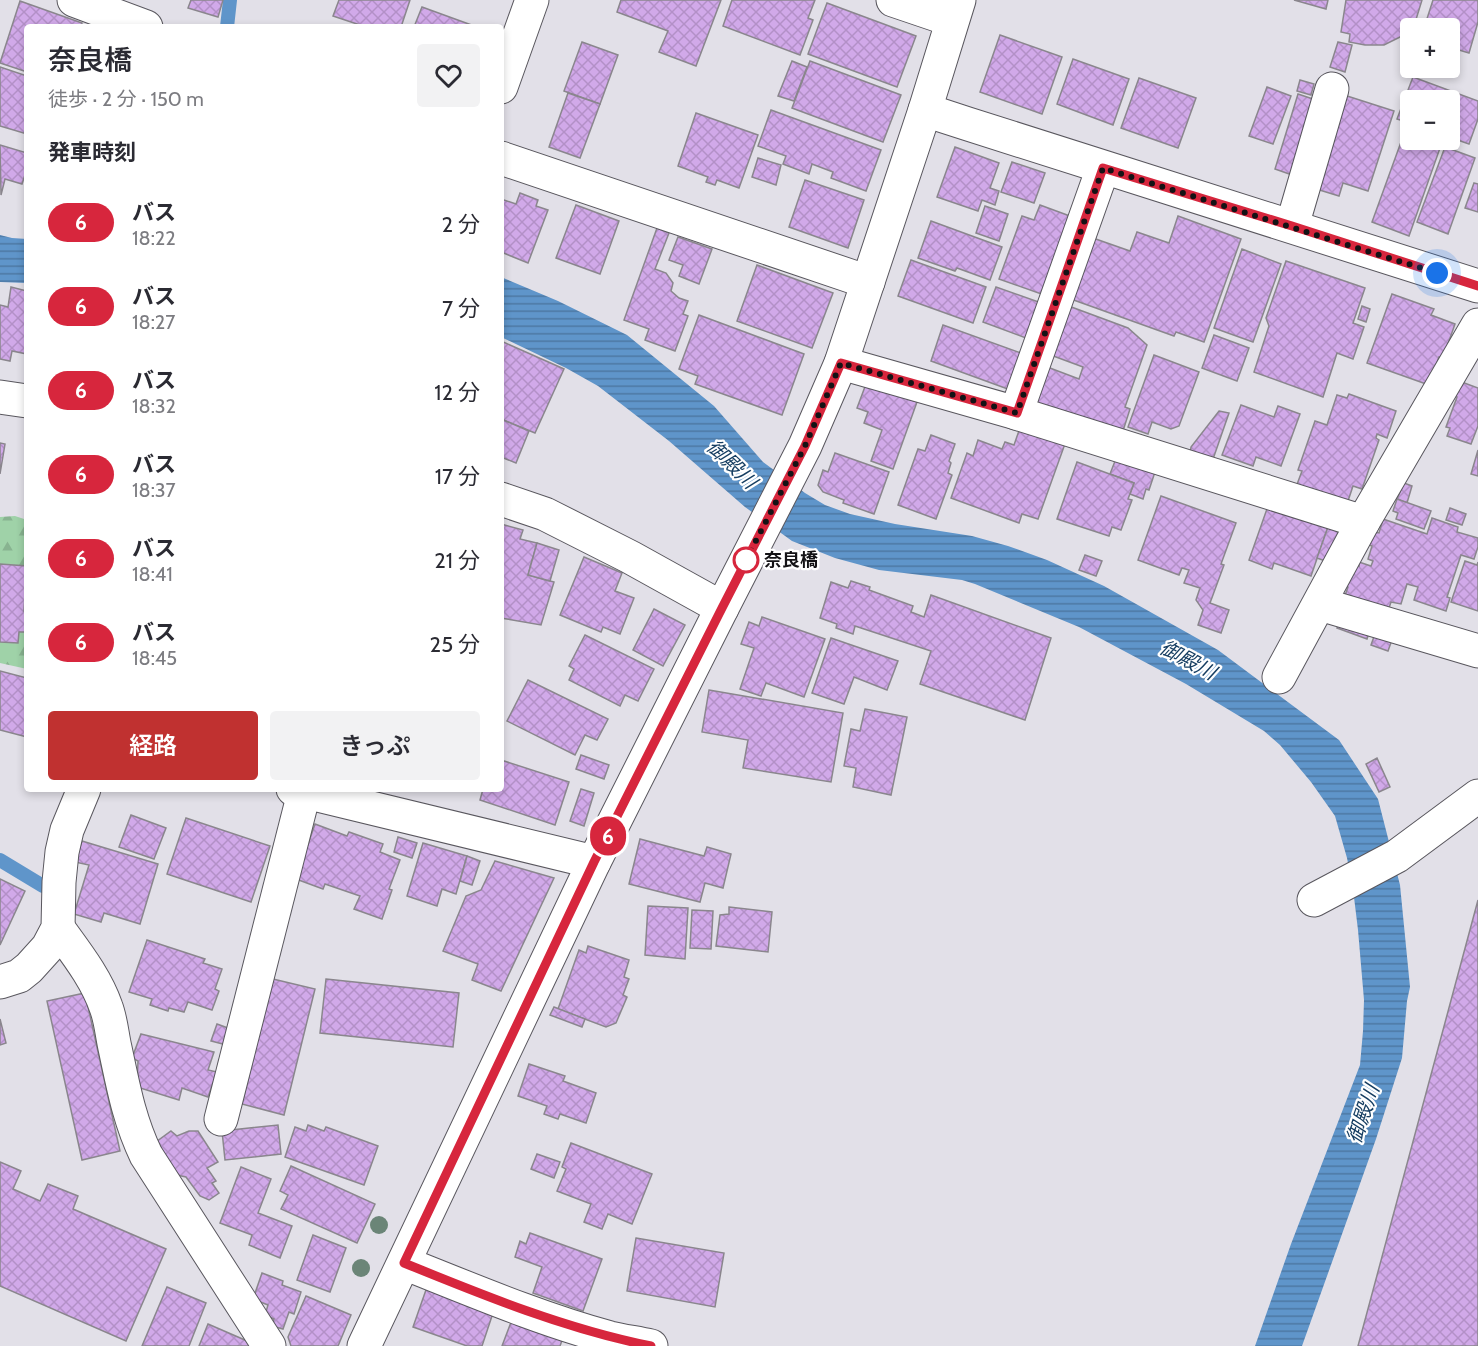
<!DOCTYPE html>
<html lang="ja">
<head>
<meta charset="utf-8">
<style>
	:root { --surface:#fff; --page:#f2f2f3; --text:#2b2b33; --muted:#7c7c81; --accent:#c03130 }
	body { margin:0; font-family:Cabin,"Noto Sans JP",sans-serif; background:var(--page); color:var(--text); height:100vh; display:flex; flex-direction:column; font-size:22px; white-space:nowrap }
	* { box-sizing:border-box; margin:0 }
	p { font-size:20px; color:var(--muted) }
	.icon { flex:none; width:33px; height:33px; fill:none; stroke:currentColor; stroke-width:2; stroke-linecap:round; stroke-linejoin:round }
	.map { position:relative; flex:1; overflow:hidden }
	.sheet { position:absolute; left:24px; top:24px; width:480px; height:768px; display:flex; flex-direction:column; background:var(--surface); border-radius:6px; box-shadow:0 3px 9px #0003 }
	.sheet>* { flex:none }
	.badge { padding:0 12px; border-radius:20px; font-size:21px; line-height:39px }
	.tools { position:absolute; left:1400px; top:18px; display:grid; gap:12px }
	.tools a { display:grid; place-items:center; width:60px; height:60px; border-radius:6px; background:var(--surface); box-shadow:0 3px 9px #0003; font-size:30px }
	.you { position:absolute; width:30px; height:30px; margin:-15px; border:4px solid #fff; border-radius:50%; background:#1a73e8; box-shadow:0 0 0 9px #1a73e833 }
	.map>.badge { position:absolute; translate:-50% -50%; box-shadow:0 0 0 3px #fff }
	h2 { padding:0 24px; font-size:22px; line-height:54px }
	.round { display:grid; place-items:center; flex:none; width:63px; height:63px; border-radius:6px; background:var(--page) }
	.headline { display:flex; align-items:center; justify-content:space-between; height:102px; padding:0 24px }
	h1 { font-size:28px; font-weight:600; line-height:45px }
	.button { display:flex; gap:12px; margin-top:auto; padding:12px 24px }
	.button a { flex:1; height:69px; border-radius:6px; background:var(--accent); color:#fff; font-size:24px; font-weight:600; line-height:69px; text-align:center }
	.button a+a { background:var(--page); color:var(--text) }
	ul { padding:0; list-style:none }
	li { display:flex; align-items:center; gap:18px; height:84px; padding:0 24px }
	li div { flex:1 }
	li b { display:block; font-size:22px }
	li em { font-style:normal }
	li .badge { min-width:66px; font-weight:700; text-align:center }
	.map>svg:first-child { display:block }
</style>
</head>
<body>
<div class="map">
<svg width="1478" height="1346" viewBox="0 0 1478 1346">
	<defs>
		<pattern id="forest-firs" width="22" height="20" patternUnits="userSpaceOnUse" patternTransform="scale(1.5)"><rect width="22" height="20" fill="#9fd2a8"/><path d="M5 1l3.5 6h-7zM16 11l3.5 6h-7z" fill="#88b390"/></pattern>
		<pattern id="water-rules" width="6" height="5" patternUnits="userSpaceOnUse" patternTransform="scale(1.5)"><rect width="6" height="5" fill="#5f95ca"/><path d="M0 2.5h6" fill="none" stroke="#4d78a3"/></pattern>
		<pattern id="building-cross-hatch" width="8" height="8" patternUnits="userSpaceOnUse" patternTransform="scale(1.5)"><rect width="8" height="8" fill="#d1a9e9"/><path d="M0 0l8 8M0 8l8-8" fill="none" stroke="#b390c7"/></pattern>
	</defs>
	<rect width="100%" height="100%" fill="#e2e0e8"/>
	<!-- forest -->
	<polygon fill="url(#forest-firs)" points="15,516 27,520 27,669 0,663 0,517"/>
	<!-- water -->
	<g fill="url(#water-rules)">
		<polygon points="0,235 12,238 27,239 27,283 0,282"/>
		<polygon points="501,277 558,301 627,335 714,406 763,462 805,493 825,505 850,514 895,524 972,536 1008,546 1047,560 1104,586 1218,650 1339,740 1378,799 1400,885 1410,987 1407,1001 1402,1058 1376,1139 1302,1346 1255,1346 1291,1244 1360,1065 1363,1031 1364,1000 1358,930 1353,889 1347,858 1335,816 1311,782 1280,745 1264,731 1186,684 1079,627 975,584 962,580 879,570 835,558 792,541 745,507 669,441 598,386 566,368 501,337"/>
	</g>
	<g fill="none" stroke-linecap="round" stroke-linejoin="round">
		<!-- stream -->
		<g stroke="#5f95ca" stroke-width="14">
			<polyline points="227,27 230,0"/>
			<polyline points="0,860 43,886"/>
		</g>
	</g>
	<!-- building -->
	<g fill="url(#building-cross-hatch)" stroke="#8a868d" stroke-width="1.5">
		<polygon points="191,0 223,0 218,17 188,8"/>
		<polygon points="339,0 410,0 401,27 366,27 333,16"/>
		<polygon points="621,0 721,0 696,66 659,52 668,31 617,12"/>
		<polygon points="732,0 815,0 808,18 813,20 800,55 723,26"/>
		<polygon points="1294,0 1328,0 1326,9"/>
		<polygon points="1346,0 1422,0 1414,26 1404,35 1384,45 1365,45 1349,42 1350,34 1341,32"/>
		<polygon points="1433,0 1478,0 1478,22 1469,53 1449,47 1449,28 1424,28"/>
		<polygon points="20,1 82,23 81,27 27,27 27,72 0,63"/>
		<polygon points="827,3 916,36 897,87 808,54"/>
		<polygon points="422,7 477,27 414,27"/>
		<polygon points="1000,35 1062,57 1042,114 980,92"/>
		<polygon points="582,42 618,55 600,104 564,91"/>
		<polygon points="1338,42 1352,45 1345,72 1330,67"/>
		<polygon points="1073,59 1129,79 1113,125 1057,104"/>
		<polygon points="792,61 807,67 794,101 778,96"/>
		<polygon points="810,61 901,95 883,142 792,108"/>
		<polygon points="0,67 27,76 27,134 0,126"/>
		<polygon points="1413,77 1478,101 1478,119 1469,144 1449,137 1449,100 1410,100 1410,123 1397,119"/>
		<polygon points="1139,78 1196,98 1178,148 1121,128"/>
		<polygon points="1300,80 1314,84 1311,95 1297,91"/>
		<polygon points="1267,87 1291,96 1273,144 1249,136"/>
		<polygon points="568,93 600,104 580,158 549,147"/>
		<polygon points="1298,94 1319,101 1295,176 1275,169"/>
		<polygon points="1344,95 1394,111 1368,191 1343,183 1339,196 1313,188"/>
		<polygon points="771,110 881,150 866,191 831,178 833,172 812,164 809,174 783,164 786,156 758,146"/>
		<polygon points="696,113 758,135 739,188 717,180 715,185 706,182 708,177 678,166"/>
		<polygon points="1405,131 1410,133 1410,140 1423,140 1422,142 1440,148 1409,236 1372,222"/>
		<polygon points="0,145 27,153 27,169 22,184 5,179 1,195"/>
		<polygon points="955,147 999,163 990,188 999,191 995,205 982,200 978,211 937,197"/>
		<polygon points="1445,147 1475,158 1448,234 1417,222"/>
		<polygon points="758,158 781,165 776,185 752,177"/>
		<polygon points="1012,162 1045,173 1034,203 1001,192"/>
		<polygon points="805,180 864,200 848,248 789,227"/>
		<polygon points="1474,183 1478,184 1478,212 1465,208"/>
		<polygon points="520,193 538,200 536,206 548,210 528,263 501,252 501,199 516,204"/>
		<polygon points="576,205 619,221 600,274 556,258"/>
		<polygon points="1040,205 1078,219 1050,297 999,279 1022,216 1034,220"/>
		<polygon points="985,206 1008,214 999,241 976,233"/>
		<polygon points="1178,216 1241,239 1204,342 1176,332 1174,336 1068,298 1090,237 1130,251 1137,232 1169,243"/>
		<polygon points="931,221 1002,247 990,280 957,268 955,271 918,258"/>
		<polygon points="657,228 669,233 655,269 666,273 673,283 671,291 679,298 688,301 683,314 688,316 675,351 645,340 649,329 624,320"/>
		<polygon points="678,237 712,249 699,284 679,276 683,265 669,260"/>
		<polygon points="1242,249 1281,264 1253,342 1214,328"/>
		<polygon points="911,260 986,287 973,323 898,296"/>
		<polygon points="1286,261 1365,288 1353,323 1364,327 1353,359 1337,353 1323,397 1254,372 1269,326 1266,318"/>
		<polygon points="757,265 833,293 812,348 737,321"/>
		<polygon points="11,287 27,291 27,354 12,351 10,361 0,359 0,305 8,307"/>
		<polygon points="996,287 1047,305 1034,341 983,322"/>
		<polygon points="1392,294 1434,309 1431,315 1455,324 1443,358 1439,357 1429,385 1367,363"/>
		<polygon points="1066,305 1128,328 1147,345 1125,407 1130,409 1122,434 1027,406 1042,365 1079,379 1083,367 1048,354"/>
		<polygon points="1362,306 1370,309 1366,322 1358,319"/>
		<polygon points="699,315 804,354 782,415 695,384 698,376 679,369"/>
		<polygon points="943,325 1029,356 1016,392 931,361"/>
		<polygon points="1214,335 1249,348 1237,381 1202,368"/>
		<polygon points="501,341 564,369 535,433 501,419"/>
		<polygon points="1154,355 1199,372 1179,426 1171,429 1152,422 1148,434 1128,427"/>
		<polygon points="1459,381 1478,388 1478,426 1471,444 1447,436 1450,428 1446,427 1457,397 1453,396"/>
		<polygon points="866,384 917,402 893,469 871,461 882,430 864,423 868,412 857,408"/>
		<polygon points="1349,394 1396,411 1387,438 1377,434 1376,438 1379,440 1362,489 1353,486 1347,504 1296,487 1302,471 1298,470 1315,421 1327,425 1337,395 1347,398"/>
		<polygon points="1241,405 1274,417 1278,406 1300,414 1281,466 1256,457 1253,466 1222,455"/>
		<polygon points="1219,411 1229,413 1212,462 1190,454 1191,447"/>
		<polygon points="501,419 529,431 516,463 501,457"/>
		<polygon points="1021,425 1066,441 1038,519 1022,514 1019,523 951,498 967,453 973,456 978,440 1002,449 1005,442 1014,445"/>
		<polygon points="931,435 955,444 949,461 951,463 948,473 952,475 936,519 898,505 918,449 925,451"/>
		<polygon points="0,443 5,444 0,474"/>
		<polygon points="1478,450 1478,476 1471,474"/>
		<polygon points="835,453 889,472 874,514 843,503 844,500 823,492 818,485 823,470 828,472"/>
		<polygon points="1117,456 1156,469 1149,490 1146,489 1143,499 1130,494 1134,483 1110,474"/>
		<polygon points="1077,462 1134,483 1128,499 1132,500 1121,530 1112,527 1109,536 1057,519"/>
		<polygon points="1404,483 1412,486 1407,503 1397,499"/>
		<polygon points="1161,496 1236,523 1221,564 1224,565 1210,603 1229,610 1221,633 1198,625 1203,610 1196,600 1200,588 1184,583 1189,570 1182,568 1179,575 1138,560"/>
		<polygon points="1397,499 1431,511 1424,529 1396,519 1398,513 1393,511"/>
		<polygon points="1268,506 1328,527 1311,576 1274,563 1272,569 1249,560"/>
		<polygon points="1450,508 1466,514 1462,525 1446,520"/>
		<polygon points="1432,518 1458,527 1457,532 1478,538 1478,547 1474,559 1461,555 1447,597 1450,598 1446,611 1414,600 1418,587 1407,584 1401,604 1391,602 1388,611 1343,601 1348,587 1345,585 1353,564 1359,566 1359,562 1371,566 1373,561 1368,559 1372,546 1369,545 1374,532 1379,533 1383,519 1427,534"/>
		<polygon points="501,524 523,530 520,539 537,543 528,575 554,582 541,625 501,618"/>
		<polygon points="1328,527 1339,530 1328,562 1317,558"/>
		<polygon points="537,543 559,550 550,581 528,575"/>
		<polygon points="1085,555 1102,561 1096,576 1079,570"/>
		<polygon points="584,557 622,573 615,591 634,598 620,634 603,627 601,632 560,615"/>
		<polygon points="1465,561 1477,565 1478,562 1478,611 1451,602"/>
		<polygon points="0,564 27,566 24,611 27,611 27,632 19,632 18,643 0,642"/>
		<polygon points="851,581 870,587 869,590 913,606 911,612 924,617 931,595 1051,638 1025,720 920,684 931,651 855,626 853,634 836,628 837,624 820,618 831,582 848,588"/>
		<polygon points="654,609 685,625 663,666 633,650"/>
		<polygon points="762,617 825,639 804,697 766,683 761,696 740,689 754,648 741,644 749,622 759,626"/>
		<polygon points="1340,620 1370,630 1367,639 1337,628"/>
		<polygon points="1376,631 1393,637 1388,651 1371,645"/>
		<polygon points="585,635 654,669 638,701 625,695 620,706 569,680 574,669 569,666"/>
		<polygon points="831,638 898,661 887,690 854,677 844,704 812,693"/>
		<polygon points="0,671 27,678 27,737 0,730"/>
		<polygon points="528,680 608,719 597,740 585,735 575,755 507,721"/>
		<polygon points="709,690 843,713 831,782 743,768 748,740 702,732"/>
		<polygon points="865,709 907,717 891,795 853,787 856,768 844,766 851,729 860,731"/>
		<polygon points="581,755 609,765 604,779 576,769"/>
		<polygon points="1377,758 1390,787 1379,792 1366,764"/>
		<polygon points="501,760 569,782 555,825 480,800 483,789 501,789"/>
		<polygon points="581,789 594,793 584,826 570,821"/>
		<polygon points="131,815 166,828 154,859 119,847"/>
		<polygon points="186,818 270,846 251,902 167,874"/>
		<polygon points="315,824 347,836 349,832 383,844 380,852 400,860 389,889 392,890 382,919 354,909 360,896 325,884 323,889 296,879"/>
		<polygon points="398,837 417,843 412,858 394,852"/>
		<polygon points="640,839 704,856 707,847 731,854 723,888 705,883 700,902 629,884"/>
		<polygon points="82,841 158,864 140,924 104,913 101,922 74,914 89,865 75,862"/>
		<polygon points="423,843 467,856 456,894 442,889 437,906 407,896"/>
		<polygon points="467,856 480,861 472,885 460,881"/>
		<polygon points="495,861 554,878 501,991 472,980 478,964 443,951 466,896 481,890"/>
		<polygon points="0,879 25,891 0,945"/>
		<polygon points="1478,900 1478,1346 1358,1346"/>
		<polygon points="648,906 688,908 685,959 645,955"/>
		<polygon points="729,907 772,912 768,952 716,946 720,915 729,914"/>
		<polygon points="692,910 713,911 711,949 690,948"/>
		<polygon points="147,940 205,959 203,963 222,969 215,989 219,991 212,1010 188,1002 184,1012 169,1008 168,1011 150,1005 152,999 129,992"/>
		<polygon points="588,946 629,960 624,977 629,979 623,995 627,997 616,1023 606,1027 558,1009 579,950 586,953"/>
		<polygon points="273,979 315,989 284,1115 242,1104"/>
		<polygon points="326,979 459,993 453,1047 320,1033"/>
		<polygon points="85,993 120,1151 82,1160 47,1001"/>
		<polygon points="554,1007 585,1019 582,1027 550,1015"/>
		<polygon points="0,1019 6,1043 0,1045"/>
		<polygon points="217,1024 228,1028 223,1044 211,1041"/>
		<polygon points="141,1034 214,1052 208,1070 217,1072 208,1097 182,1088 179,1100 137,1087 138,1061 132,1058"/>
		<polygon points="529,1064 565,1076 563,1081 596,1093 586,1123 560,1114 558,1119 544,1114 547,1106 518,1096"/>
		<polygon points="278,1125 281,1154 225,1160 222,1131"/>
		<polygon points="308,1125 324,1131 326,1127 378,1146 364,1185 285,1157 295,1127 306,1131"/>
		<polygon points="171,1131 177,1136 189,1131 198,1131 218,1162 207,1168 216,1181 212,1183 219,1193 209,1200 200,1196 186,1177 177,1175 156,1142"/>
		<polygon points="571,1143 652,1174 632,1224 608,1214 602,1229 584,1222 591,1204 557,1191 566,1169 562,1167"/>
		<polygon points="537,1154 560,1162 554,1178 531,1169"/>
		<polygon points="0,1162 21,1171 13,1189 40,1201 48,1184 78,1196 73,1209 166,1249 126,1341 0,1286"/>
		<polygon points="291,1166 375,1204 357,1243 281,1209 288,1195 280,1191"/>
		<polygon points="241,1167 271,1179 258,1213 292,1226 280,1258 249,1245 252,1235 220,1223"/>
		<polygon points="530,1233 602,1259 583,1311 533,1293 542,1267 515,1257 520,1241 526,1244"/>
		<polygon points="313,1235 346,1248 330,1292 297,1280"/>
		<polygon points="636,1238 724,1253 715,1307 627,1291"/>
		<polygon points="262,1273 283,1281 282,1285 301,1292 294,1314 289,1312 283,1329 272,1326 274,1319 265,1315 268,1305 253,1299"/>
		<polygon points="167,1287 206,1303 189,1346 142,1346"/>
		<polygon points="427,1287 494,1310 482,1346 467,1346 413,1327"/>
		<polygon points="306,1296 351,1315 338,1346 291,1346 288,1337"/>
		<polygon points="513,1317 564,1335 560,1346 502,1346"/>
		<polygon points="208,1324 254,1344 256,1346 199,1346"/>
	</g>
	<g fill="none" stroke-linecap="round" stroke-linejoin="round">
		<!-- minor casing -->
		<g stroke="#59575e" stroke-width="35">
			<g id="minor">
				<polyline points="74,0 146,27"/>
				<polyline points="893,0 952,20"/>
				<polyline points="501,87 532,0"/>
				<path d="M 925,110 C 1109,170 1294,227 1478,286"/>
				<polyline points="501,158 868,282"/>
				<polyline points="1292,226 1332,89"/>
				<polyline points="841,363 1016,413 1363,522"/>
				<polyline points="0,397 27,401"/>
				<polyline points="1016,413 1103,168"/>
				<polyline points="501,499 545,514 630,557 722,608"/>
				<polyline points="1320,604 1478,651"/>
				<polyline points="1279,677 1363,522 1478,325"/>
				<polyline points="293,789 594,862"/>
				<polyline points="1314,900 1397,856 1478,796"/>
				<path d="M 58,928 C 76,953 96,978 106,1007 C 111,1020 112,1035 115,1048 C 123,1085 129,1120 146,1155 L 269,1346"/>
				<polyline points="0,982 19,976 29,968 48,947 58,928 59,882 62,852 67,830 84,789"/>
				<polyline points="221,1119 305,789"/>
				<path d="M 404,1263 C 472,1290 540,1319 610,1338 C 623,1341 637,1343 651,1346"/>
				<polyline points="364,1346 594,862 722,608 805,446 841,363 925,110 959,0"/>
			</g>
		</g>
		<!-- minor -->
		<use href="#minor" stroke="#fff" stroke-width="33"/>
	</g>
	<!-- trees -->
	<g fill="#6b8577">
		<circle cx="379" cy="1225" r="9"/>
		<circle cx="361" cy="1268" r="9"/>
	</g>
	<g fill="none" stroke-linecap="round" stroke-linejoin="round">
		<!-- line casing -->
		<g stroke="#fff" stroke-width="14">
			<path id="line" d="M 651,1346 C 566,1329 485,1296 404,1263 L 594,862 L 722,608 L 805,446 L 841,363 L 1017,413 L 1103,168 L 1292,226 L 1478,286"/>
		</g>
		<!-- line -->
		<use href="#line" stroke="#d7263d" stroke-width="9"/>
		<!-- walk -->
		<polyline stroke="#131215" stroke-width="6" stroke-dasharray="0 10.8" points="746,560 805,446 841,363 1017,413 1103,168 1437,273"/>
	</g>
	<!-- markers -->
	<circle fill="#fff" stroke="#d7263d" stroke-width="3" cx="746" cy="560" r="12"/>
	<g text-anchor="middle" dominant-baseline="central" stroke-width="4.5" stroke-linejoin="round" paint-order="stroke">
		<!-- stop labels -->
		<g font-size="18" font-weight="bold" fill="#131215" stroke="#fff" text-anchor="start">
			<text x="764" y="560">奈良橋</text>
		</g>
		<!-- water labels -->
		<g font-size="20" font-style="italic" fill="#163e62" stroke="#fff">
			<text transform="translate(732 464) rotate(44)">御殿川</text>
			<text transform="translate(1188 660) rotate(28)">御殿川</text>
			<text transform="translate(1363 1114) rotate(-71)">御殿川</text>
		</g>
	</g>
</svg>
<div class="tools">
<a>+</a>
<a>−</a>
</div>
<div class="you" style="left:1437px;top:273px"></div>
<b class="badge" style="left:608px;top:836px;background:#d7263d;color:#fff">6</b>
<section class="sheet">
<div class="headline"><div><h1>奈良橋</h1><p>徒歩 · 2 分 · 150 m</p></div><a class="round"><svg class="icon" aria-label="heart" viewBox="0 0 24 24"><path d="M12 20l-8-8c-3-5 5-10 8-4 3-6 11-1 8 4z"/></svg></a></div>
<h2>発車時刻</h2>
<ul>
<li><span class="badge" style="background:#d7263d;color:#fff">6</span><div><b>バス</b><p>18:22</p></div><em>2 分</em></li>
<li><span class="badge" style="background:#d7263d;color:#fff">6</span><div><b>バス</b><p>18:27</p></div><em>7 分</em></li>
<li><span class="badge" style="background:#d7263d;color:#fff">6</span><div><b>バス</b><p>18:32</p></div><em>12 分</em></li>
<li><span class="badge" style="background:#d7263d;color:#fff">6</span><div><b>バス</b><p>18:37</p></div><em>17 分</em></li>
<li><span class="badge" style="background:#d7263d;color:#fff">6</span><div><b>バス</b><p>18:41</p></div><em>21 分</em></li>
<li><span class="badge" style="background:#d7263d;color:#fff">6</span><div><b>バス</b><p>18:45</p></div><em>25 分</em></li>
</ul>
<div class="button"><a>経路</a><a>きっぷ</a></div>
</section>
</div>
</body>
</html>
